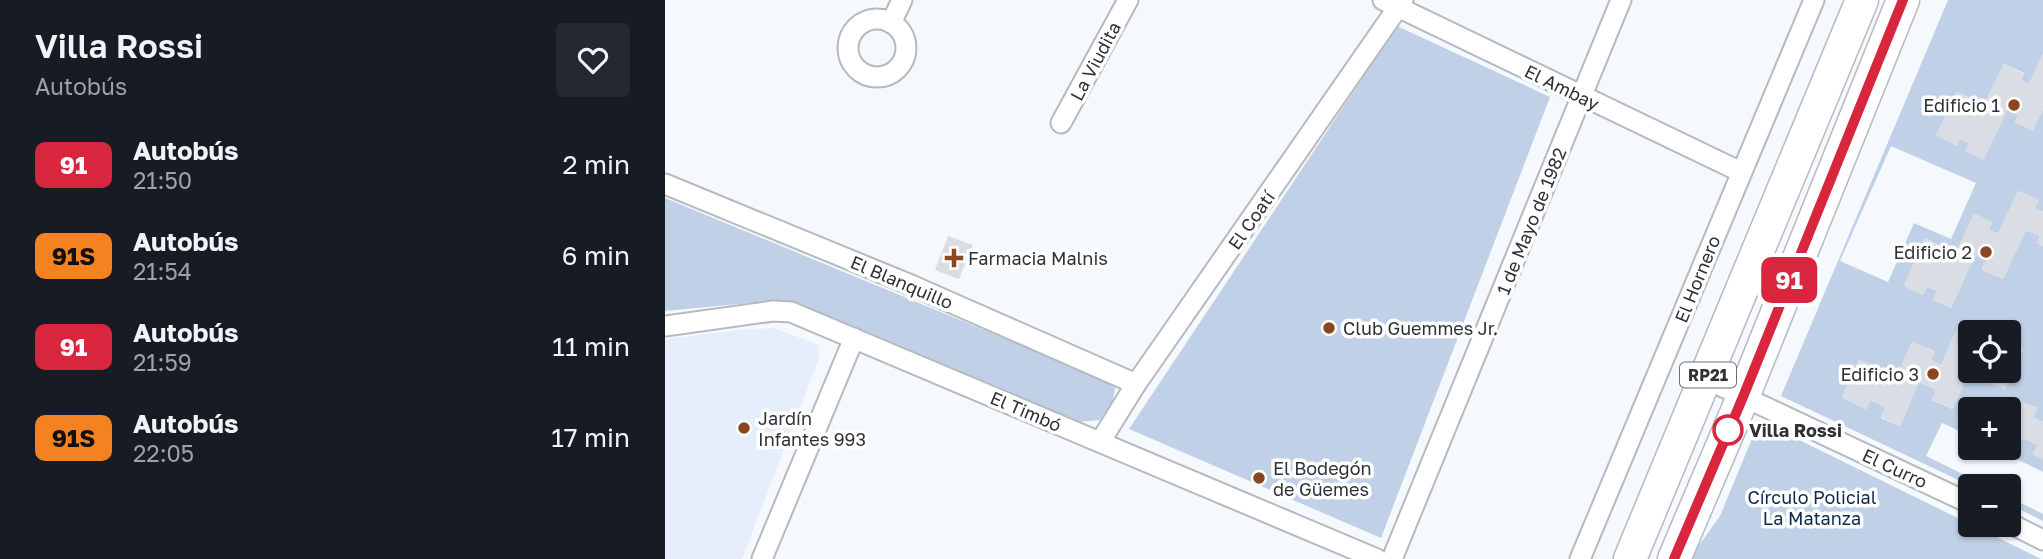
<!DOCTYPE html>
<html lang="es">
<head>
<meta charset="utf-8">
<style>
	:root { --surface:#171b24; --page:#242831; --text:#f1f3f6; --muted:#9ea1a6 }
	body { margin:0; font-family:"Golos Text",sans-serif; background:var(--page); color:var(--text); height:100vh; display:flex; flex-direction:column; font-size:26px; white-space:nowrap }
	* { box-sizing:border-box; margin:0 }
	p { font-size:23px; color:var(--muted) }
	.icon { flex:none; width:38px; height:38px; fill:none; stroke:currentColor; stroke-width:2; stroke-linecap:round; stroke-linejoin:round }
	.map { position:relative; flex:1; overflow:hidden }
	.sheet { display:flex; flex-direction:column; background:var(--surface); width:665px }
	.sheet>* { flex:none }
	.badge { padding:0 14px; border-radius:10px; font-size:24px; line-height:46px }
	.fabs { position:absolute; left:1293px; top:320px; display:grid; gap:14px }
	.fabs a { display:grid; place-items:center; width:63px; height:63px; border-radius:7px; background:var(--surface); box-shadow:0 2px 5px #0004; font-size:35px }
	.map>.badge { position:absolute; translate:-50% -50%; box-shadow:0 0 0 4px #fff }
	.round { display:grid; place-items:center; flex:none; width:74px; height:74px; border-radius:7px; background:var(--page) }
	.overview { display:flex; align-items:center; justify-content:space-between; height:119px; padding:0 35px }
	h1 { font-size:33px; font-weight:600; line-height:52px }
	ul { padding:0; list-style:none }
	li { display:flex; align-items:center; gap:21px; height:91px; padding:0 35px }
	li div { flex:1 }
	li b { display:block; font-size:26px }
	li em { font-style:normal }
	li .badge { min-width:77px; font-weight:700; text-align:center }
	main { display:flex; flex:1; min-height:0 }
	.map>svg:first-child { display:block }
</style>
</head>
<body>
<main>
<section class="sheet">
<div class="overview"><div><h1>Villa Rossi</h1><p>Autobús</p></div><a class="round"><svg class="icon" aria-label="heart" viewBox="0 0 24 24"><path d="M12 20l-8-8c-3-5 5-10 8-4 3-6 11-1 8 4z"/></svg></a></div>
<ul>
<li><span class="badge" style="background:#d7263d;color:#fff">91</span><div><b>Autobús</b><p>21:50</p></div><em>2 min</em></li>
<li><span class="badge" style="background:#f58220;color:#111">91S</span><div><b>Autobús</b><p>21:54</p></div><em>6 min</em></li>
<li><span class="badge" style="background:#d7263d;color:#fff">91</span><div><b>Autobús</b><p>21:59</p></div><em>11 min</em></li>
<li><span class="badge" style="background:#f58220;color:#111">91S</span><div><b>Autobús</b><p>22:05</p></div><em>17 min</em></li>
</ul>
</section>
<div class="map">
<svg width="1378" height="559" viewBox="0 0 1378 559">
	<rect width="100%" height="100%" fill="#f5f9fe"/>
	<!-- built -->
	<polygon fill="#e5eefa" points="108,328 152,344 155,356 77,559 0,559 0,339 73,330"/>
	<!-- green -->
	<g fill="#bfd0e7" fill-rule="evenodd">
		<path d="M 1283,0 L 1378,0 L 1378,54 L 1364,84 L 1356,80 L 1359,73 L 1339,64 L 1315,113 L 1306,109 L 1310,100 L 1292,92 L 1271,136 L 1295,139 L 1304,143 L 1300,151 L 1319,159 L 1342,110 L 1353,115 L 1350,122 L 1368,130 L 1378,109 L 1378,212 L 1370,208 L 1374,200 L 1353,191 L 1333,234 L 1324,230 L 1327,222 L 1309,214 L 1287,262 L 1278,258 L 1282,248 L 1260,239 L 1239,286 L 1258,295 L 1262,287 L 1272,291 L 1268,300 L 1286,308 L 1310,255 L 1321,260 L 1317,270 L 1338,279 L 1361,230 L 1375,236 L 1372,243 L 1378,246 L 1378,422 L 1368,417 L 1372,408 L 1354,400 L 1344,419 L 1344,410 L 1306,410 L 1305,436 L 1277,423 L 1261,456 L 1322,486 L 1306,486 L 1116,396 ZM 1226,146 L 1311,183 L 1286,239 L 1249,223 L 1223,282 L 1175,261 ZM 1295,322 L 1320,332 L 1344,332 L 1344,344 L 1358,350 L 1340,389 L 1322,371 L 1306,371 L 1305,368 L 1287,409 L 1267,400 L 1271,390 L 1254,382 L 1235,426 L 1216,418 L 1220,407 L 1205,400 L 1201,409 L 1177,398 L 1194,360 L 1216,369 L 1212,378 L 1228,385 L 1247,342 L 1269,351 L 1266,360 L 1276,365 Z"/>
		<polygon points="732,26 885,97 716,538 464,429"/>
		<polygon points="0,198 440,380 450,388 448,401 435,420 412,422 132,303 114,300 0,311"/>
		<polygon points="1097,426 1122,434 1376,559 1027,559 1032,548 1055,516 1091,429"/>
		<polygon points="1358,438 1373,445 1368,454 1378,459 1378,472 1329,448 1344,448 1344,443 1353,448"/>
		<polygon points="1344,497 1378,514 1378,521 1344,504"/>
	</g>
	<!-- building -->
	<g fill="#dadee4">
		<polygon points="1378,54 1378,109 1368,131 1350,122 1353,115 1342,110 1319,160 1300,151 1304,143 1295,139 1292,146 1271,136 1292,92 1310,101 1306,109 1315,113 1339,64 1359,74 1356,80 1364,84"/>
		<polygon points="1353,191 1374,200 1370,208 1378,212 1378,246 1371,243 1375,236 1361,230 1338,279 1317,270 1321,260 1310,255 1286,308 1268,300 1272,291 1262,287 1258,295 1239,286 1260,238 1282,248 1278,258 1287,262 1309,213 1328,222 1324,230 1333,234"/>
		<polygon points="283,236 308,245 294,279 270,270"/>
		<polygon points="1295,322 1320,332 1306,332 1306,368 1288,409 1267,400 1271,390 1254,382 1235,426 1216,417 1220,407 1205,400 1201,409 1177,398 1194,359 1216,369 1212,378 1228,385 1247,341 1270,352 1266,360 1276,365"/>
		<polygon points="1344,344 1358,350 1340,390 1318,380 1322,371 1344,371"/>
		<polygon points="1354,399 1372,409 1368,417 1378,422 1378,459 1368,455 1373,445 1358,438 1353,448 1344,443 1344,419"/>
	</g>
	<g fill="none" stroke-linecap="round" stroke-linejoin="round">
		<!-- street casing -->
		<g stroke="#b6bac0" stroke-width="23">
			<g id="street">
				<polyline points="718,0 1076,172"/>
				<circle cx="212" cy="48" r="29"/>
				<polyline points="226,23 237,0"/>
				<polyline points="396,123 463,0"/>
				<polyline points="0,184 246,285 471,384"/>
				<polyline points="0,326 108,311 126,312 712,559"/>
				<polyline points="1041,379 1306,504"/>
				<polyline points="435,442 471,384 738,0"/>
				<polyline points="1344,523 1378,540"/>
				<polyline points="97,559 189,338"/>
				<polyline points="727,559 956,0"/>
				<polyline points="915,559 1149,0"/>
			</g>
		</g>
		<!-- primary casing -->
		<g stroke="#b6bac0" stroke-width="35">
			<g id="primary">
				<polyline points="965,559 1197,0"/>
				<polyline points="1009,559 1078,397 1238,0"/>
			</g>
		</g>
		<!-- street -->
		<use href="#street" stroke="#fff" stroke-width="19"/>
		<!-- primary -->
		<use href="#primary" stroke="#fff" stroke-width="32"/>
	</g>
	<g fill="none" stroke-linecap="round" stroke-linejoin="round">
		<!-- line casing -->
		<g stroke="#fff" stroke-width="16">
			<polyline id="line" points="1009,559 1078,397 1238,0"/>
		</g>
		<!-- line -->
		<use href="#line" stroke="#d7263d" stroke-width="10"/>
	</g>
	<!-- markers -->
	<g fill="#8c4620" stroke="#fff" stroke-width="2.5">
		<circle cx="1349" cy="105" r="7"/>
		<circle cx="1321" cy="252" r="7"/>
		<path d="M285.5 247.5h7v7h7v7h-7v7h-7v-7h-7v-7h7z"/>
		<circle cx="664" cy="328" r="7"/>
		<circle cx="1268" cy="374" r="7"/>
		<circle cx="79" cy="428" r="7"/>
		<circle cx="594" cy="478" r="7"/>
	</g>
	<circle fill="#fff" stroke="#d7263d" stroke-width="3.5" cx="1063" cy="430" r="14"/>
	<g text-anchor="middle" dominant-baseline="central" stroke-width="7" stroke-linejoin="round" paint-order="stroke">
		<!-- shield labels -->
		<rect fill="#fff" stroke="#6d6f70" stroke-width="2" x="1015" y="362.5" width="56" height="25" rx="5"/>
		<g font-size="16" font-weight="bold" fill="#2f3133">
			<text x="1043" y="375">RP21</text>
		</g>
		<!-- street labels -->
		<g font-size="18" fill="#2f3133" stroke="#fff">
			<text transform="translate(430 61) rotate(-62)">La Viudita</text>
			<text transform="translate(897 87) rotate(26)">El Ambay</text>
			<text transform="translate(586 220) rotate(-55)">El Coatí</text>
			<text transform="translate(866 221) rotate(-68)">1 de Mayo de 1982</text>
			<text transform="translate(1032 279) rotate(-68)">El Hornero</text>
			<text transform="translate(237 282) rotate(23)">El Blanquillo</text>
			<text transform="translate(361 411) rotate(23)">El Timbó</text>
			<text transform="translate(1230 468) rotate(25)">El Curro</text>
		</g>
		<!-- poi labels -->
		<g font-size="18" fill="#2f3133" stroke="#fff" text-anchor="start">
			<text x="1335" y="105" text-anchor="end">Edificio 1</text>
			<text x="1307" y="252" text-anchor="end">Edificio 2</text>
			<text x="303" y="258">Farmacia Malnis</text>
			<text x="678" y="328">Club Guemmes Jr.</text>
			<text x="1254" y="374" text-anchor="end">Edificio 3</text>
			<text x="93" y="418">Jardín<tspan x="93" dy="21">Infantes 993</tspan></text>
			<text x="608" y="468">El Bodegón<tspan x="608" dy="21">de Güemes</tspan></text>
		</g>
		<!-- stop labels -->
		<g font-size="18" font-weight="bold" fill="#2f3133" stroke="#fff" text-anchor="start">
			<text x="1084" y="430">Villa Rossi</text>
		</g>
		<!-- park labels -->
		<g font-size="18" fill="#0f294d" stroke="#fff">
			<text x="1147" y="497">Círculo Policial<tspan x="1147" dy="21">La Matanza</tspan></text>
		</g>
	</g>
</svg>
<div class="fabs">
<a><svg class="icon" aria-label="locate" viewBox="0 0 24 24"><circle cx="12" cy="12" r="6"/><path d="M12 2v4M12 18v4M2 12h4M18 12h4"/></svg></a>
<a>+</a>
<a>−</a>
</div>
<b class="badge" style="left:1124px;top:280px;background:#d7263d;color:#fff">91</b>
</div>
</main>
</body>
</html>
